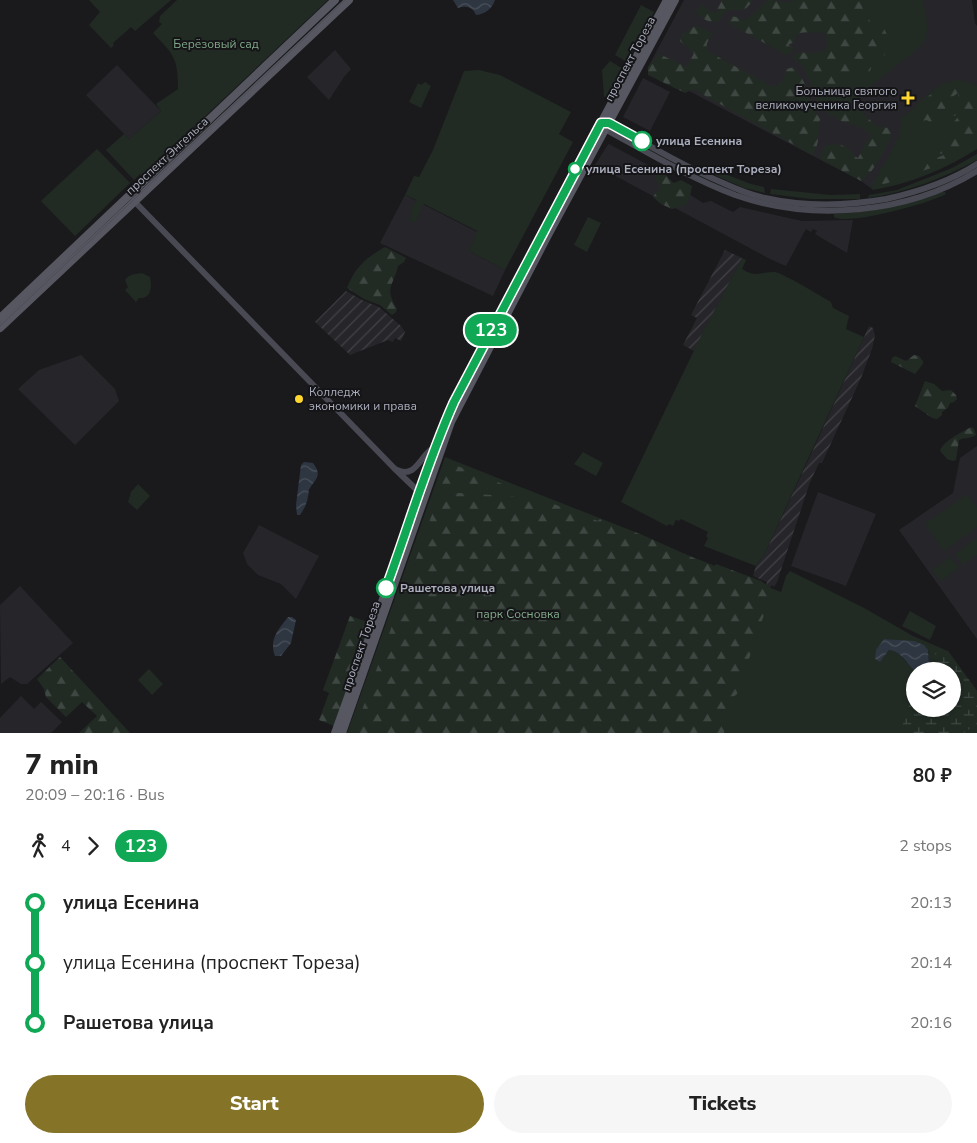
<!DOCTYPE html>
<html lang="en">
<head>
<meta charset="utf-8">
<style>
	:root { --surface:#fff; --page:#f6f6f6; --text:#222; --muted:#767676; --accent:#857328 }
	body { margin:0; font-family:"Nunito Sans",sans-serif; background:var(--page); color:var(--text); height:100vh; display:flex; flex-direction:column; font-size:19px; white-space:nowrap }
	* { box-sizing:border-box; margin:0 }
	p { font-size:16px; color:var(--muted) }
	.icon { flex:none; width:28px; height:28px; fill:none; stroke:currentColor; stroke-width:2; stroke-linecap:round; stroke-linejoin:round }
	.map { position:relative; height:733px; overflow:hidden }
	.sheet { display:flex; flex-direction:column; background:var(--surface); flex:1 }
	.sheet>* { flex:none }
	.badge { padding:0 10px; border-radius:16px; font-size:18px; line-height:32px }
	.buttons { position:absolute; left:906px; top:662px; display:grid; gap:10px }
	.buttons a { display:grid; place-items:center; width:55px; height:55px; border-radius:50%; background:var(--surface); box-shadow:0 1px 4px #0004; font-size:25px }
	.map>.badge { position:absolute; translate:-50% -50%; box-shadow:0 0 0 2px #fff }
	.legs { display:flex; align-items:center; gap:8px; height:55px; padding:0 25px; font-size:16px }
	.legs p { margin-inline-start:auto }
	.headline { display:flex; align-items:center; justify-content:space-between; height:85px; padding:0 25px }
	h1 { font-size:28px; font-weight:800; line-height:38px }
	.action { display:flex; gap:10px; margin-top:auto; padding:10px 25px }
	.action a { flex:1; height:58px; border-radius:30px; background:var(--accent); color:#fff; font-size:20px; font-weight:800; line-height:58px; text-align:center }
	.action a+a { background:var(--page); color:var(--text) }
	ul { padding:0 25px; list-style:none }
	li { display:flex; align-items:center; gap:18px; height:60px; font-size:19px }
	li i { display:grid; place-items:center; width:8px; height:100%; margin:0 6px; background:currentColor }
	li i::after { content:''; width:12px; height:12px; margin:-6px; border:4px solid; border-radius:50%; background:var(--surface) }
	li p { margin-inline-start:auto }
	li:first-child i { background:linear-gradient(#0000 50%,currentColor 0) }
	li:last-child i { background:linear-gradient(currentColor 50%,#0000 0) }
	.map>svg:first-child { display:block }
</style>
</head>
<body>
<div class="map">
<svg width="977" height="733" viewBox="0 0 977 733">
	<defs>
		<pattern id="industrial-furrows" width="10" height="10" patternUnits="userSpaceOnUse" patternTransform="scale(1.25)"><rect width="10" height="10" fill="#26262a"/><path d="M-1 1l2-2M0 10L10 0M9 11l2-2" fill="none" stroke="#434347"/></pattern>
		<pattern id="forest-firs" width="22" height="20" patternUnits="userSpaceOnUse" patternTransform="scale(1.25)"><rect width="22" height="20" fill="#212b24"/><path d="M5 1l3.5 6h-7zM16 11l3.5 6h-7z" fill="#3f4742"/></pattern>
		<pattern id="wetland-marsh" width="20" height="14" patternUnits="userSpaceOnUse" patternTransform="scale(1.25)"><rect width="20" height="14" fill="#212b24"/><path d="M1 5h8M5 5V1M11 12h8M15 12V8" fill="none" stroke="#3f4742"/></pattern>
		<pattern id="water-waves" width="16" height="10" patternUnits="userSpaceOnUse" patternTransform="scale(1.25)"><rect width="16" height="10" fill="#2e3642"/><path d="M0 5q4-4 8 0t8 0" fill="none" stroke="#4a515b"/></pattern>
	</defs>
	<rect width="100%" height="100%" fill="#1a1a1d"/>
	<!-- built -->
	<g fill="#26262a">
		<polygon points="684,0 972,0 975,23 977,26 977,148 872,189 861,181 647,69"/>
		<polygon points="335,50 351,69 344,77 329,100 307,77"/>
		<polygon points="117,65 161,111 129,139 86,95"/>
		<polygon points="643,78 670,92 650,131 623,117"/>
		<polygon points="609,144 650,166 658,174 703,203 711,201 733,212 740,207 802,221 853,220 847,253 815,234 817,231 813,229 811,232 806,229 786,266 772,260 595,165 607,146"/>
		<polygon points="405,195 477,232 469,251 505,270 493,296 380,243"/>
		<polygon points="81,355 115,389 119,401 75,445 18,389 39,370"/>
		<polygon points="977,446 977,639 899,530 953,493 960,458"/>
		<polygon points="818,492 876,514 846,586 791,566"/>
		<polygon points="259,525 319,556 296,599 281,584 258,575 247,564 243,553"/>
		<polygon points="20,586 73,643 27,684 21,684 10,677 1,684 0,605"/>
		<polygon points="21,696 34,709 41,702 62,722 51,733 0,733 0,718"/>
	</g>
	<!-- industrial -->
	<g fill="url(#industrial-furrows)">
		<polygon points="725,250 742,258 694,351 683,345 697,318 691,315"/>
		<polygon points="346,291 362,300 379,307 401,326 405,332 401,341 395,338 393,342 388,340 350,355 315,322"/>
		<polygon points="869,326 873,328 875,335 872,349 861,378 822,463 819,463 810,482 777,582 774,587 772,585 770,588 766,586 767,582 753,576 756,566 765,553 813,450"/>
	</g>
	<!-- green -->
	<g fill="#212b24" fill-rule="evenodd">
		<polygon points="89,0 171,0 135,31 131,27 113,43 114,45 111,48 89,25 100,12"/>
		<path d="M 177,0 L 328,0 L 142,176 L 140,174 L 134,180 L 106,150 L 124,134 L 129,139 L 161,111 L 156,104 L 178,89 C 178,58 174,55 153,33 L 162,24 L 159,22 L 160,16 Z"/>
		<path d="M 861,0 L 923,0 C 925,15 932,33 921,46 L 871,86 L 872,89 L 856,101 L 852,86 L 857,75 L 869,74 L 871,68 L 863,55 L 874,50 L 886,48 L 890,40 L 883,27 L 870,21 L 863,8 Z"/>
		<polygon points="641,5 654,12 627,62 615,55"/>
		<polygon points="610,61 623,69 607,100 604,96 602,70"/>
		<polygon points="479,70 500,75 571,112 559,134 573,142 505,270 469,251 477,231 424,204 415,223 409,220 411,216 410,214 416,200 405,195 414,176 419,177 433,150 464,71"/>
		<path d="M 958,79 L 977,86 L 977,149 C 946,169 909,184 873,190 L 871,187 C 879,171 906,133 900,117 C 910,114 911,110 918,103 C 928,93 943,81 958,79 Z"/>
		<polygon points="425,82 431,86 421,108 409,102 418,83 421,85"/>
		<polygon points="97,149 130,183 75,236 41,201"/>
		<path d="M 977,154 L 977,160 C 942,179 907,192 868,198 L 869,195 L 897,190 L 952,168 Z"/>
		<polygon points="712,169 751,184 764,187 765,193 744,188 710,173"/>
		<polygon points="771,189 831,195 860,194 860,199 811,199 770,194"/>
		<path d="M 941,192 L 945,192 L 946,194 C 931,203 847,226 834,217 L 834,214 C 871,213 906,204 941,192 Z"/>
		<polygon points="588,217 601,223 587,252 574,245"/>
		<path d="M 742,258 L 746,260 L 742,269 C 758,279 760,271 775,272 C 783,273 822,297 831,302 L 833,308 L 849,316 L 846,329 L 864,337 L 765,553 L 756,566 L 704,546 L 708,538 L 706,536 L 708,532 L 681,519 L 679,521 L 676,520 L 673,526 L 669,524 L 667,526 L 621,502 L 701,336 Z"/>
		<path d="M 142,273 L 150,277 C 152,286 152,299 139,298 L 136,302 L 125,290 L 128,287 L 125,280 C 129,274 135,274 142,273 Z"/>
		<polygon points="583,452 603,463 596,476 574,464"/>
		<path d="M 445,457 L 640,534 L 680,552 L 781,592 L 786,576 L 790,571 L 866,609 L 913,636 L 948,651 L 977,691 L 977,733 L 347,733 ZM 884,639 L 897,640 L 928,650 L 929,665 L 925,671 L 952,671 L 952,709 L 915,709 L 915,671 C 906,663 902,653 889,650 L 880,662 L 875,659 Z"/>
		<polygon points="138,484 150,496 137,510 128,502 131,492"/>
		<polygon points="967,494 977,508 977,527 944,551 925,524"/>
		<polygon points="977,538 977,555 963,565 955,554"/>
		<polygon points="951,557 959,568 940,581 932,570"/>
		<polygon points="910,611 936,626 930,640 902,626"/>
		<polygon points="149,669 163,684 152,695 138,680"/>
	</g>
	<!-- forest -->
	<g fill="url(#forest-firs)">
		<path d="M 722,0 L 753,0 C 745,13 740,10 727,10 L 719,21 C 708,23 704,20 696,12 L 699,7 L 703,5 L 713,13 L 716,12 Z"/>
		<path d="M 768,0 C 776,0 784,2 791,2 L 792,0 L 861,0 L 863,8 L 870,21 L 883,27 L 890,40 L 884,56 L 878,56 L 874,50 L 863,55 L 871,68 L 869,74 L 857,75 L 852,86 L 856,101 L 865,115 L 876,126 L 888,128 L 892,134 C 884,151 876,170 861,181 L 820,159 L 824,147 C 833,142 845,144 852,152 C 854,154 855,157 858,158 L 869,138 L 869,133 L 861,127 L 841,121 L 821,109 L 802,65 L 792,57 L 797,52 C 808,53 818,55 827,48 L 826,33 C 816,33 807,31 797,34 L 794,42 L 788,45 L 794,48 L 792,52 L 786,55 L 728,23 L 732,16 L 746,20 Z"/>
		<path d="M 696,26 L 704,29 L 713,34 C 708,41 704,45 709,52 L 771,86 L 779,85 L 783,80 L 787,69 L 794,67 C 808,82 809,103 820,119 C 817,132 821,144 812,155 L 693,89 L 685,93 L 648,75 L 648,67 L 659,54 L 687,67 L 694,53 L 680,41 C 681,33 690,28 696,26 Z"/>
		<path d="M 952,82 L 959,82 L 977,89 L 977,147 L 931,168 L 876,187 L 874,184 C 881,172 914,176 924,160 L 932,160 L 946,154 C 940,152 934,156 928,154 L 938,140 L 951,134 L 952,124 L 959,116 L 958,111 L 955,116 L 951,115 L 951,108 C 957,104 960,101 958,93 L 952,97 L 946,106 L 944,114 L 933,130 L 931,137 L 925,139 L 921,136 L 930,126 L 929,122 L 927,120 L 921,121 L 918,120 L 918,108 L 925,98 Z"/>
		<path d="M 658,167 C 665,171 667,178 674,183 L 681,180 L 692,186 L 690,196 L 686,205 L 672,209 L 661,204 L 653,197 L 660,187 L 655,178 Z"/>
		<path d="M 385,247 L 406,258 L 404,262 L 398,266 C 393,287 384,287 397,309 L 396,312 L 392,315 L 380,305 L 364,299 L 347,288 C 355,267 366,258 385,247 Z"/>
		<polygon points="914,355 919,356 923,361 923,364 915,374 891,362 892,358 895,356 906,361"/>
		<polygon points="925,381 934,384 942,391 951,390 956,395 957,399 954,402 950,403 948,408 942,412 942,415 937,419 932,418 915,406"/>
		<path d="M 971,427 L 974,429 L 976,435 C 970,439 965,437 959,440 L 956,460 L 953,461 L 947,459 L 940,450 C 946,439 961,433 971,427 Z"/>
		<polygon points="450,463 510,487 508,490 441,487"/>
		<polygon points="440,492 512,496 527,500 538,498 598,521 600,519 640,534 714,567 716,564 761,581 770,588 767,606 737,694 728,701 726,709 729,719 724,733 354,733 400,603 408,607 413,599 413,592 404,592"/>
		<polygon points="350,616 371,623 334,726 319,720 329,693 323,690"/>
		<polygon points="60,657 130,733 79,733 97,716 82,702 66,717 46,697 44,689 37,679"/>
	</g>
	<!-- wetland -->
	<polygon fill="url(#wetland-marsh)" points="948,651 977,691 977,728 969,729 964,733 900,733 915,687 915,709 952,709 952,671 932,671 935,669 934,656 936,652"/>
	<!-- water -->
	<g fill="url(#water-waves)">
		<path d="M 453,0 L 495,0 C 492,9 485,14 476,15 C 473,7 466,5 458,8 Z"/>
		<path d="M 304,462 L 313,463 C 323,476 315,479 310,488 C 308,490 309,494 308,496 C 307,504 304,509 300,515 L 297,515 L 296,505 L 301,465 Z"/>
		<path d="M 288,617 L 292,617 L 296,620 L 291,643 L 281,656 L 275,656 C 269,639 278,630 288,617 Z"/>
		<path d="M 884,639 L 914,641 L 924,645 L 928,650 L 929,665 L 927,670 L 915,671 C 906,663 902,652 889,650 L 880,662 L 875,659 L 876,650 Z"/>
	</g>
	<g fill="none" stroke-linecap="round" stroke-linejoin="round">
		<!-- secondary -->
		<g stroke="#484952" stroke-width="6">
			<path d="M 605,123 L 609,123 C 646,144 683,166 723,183 C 736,189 751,195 765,198 C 805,207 846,206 886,199 C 918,192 949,182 977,164"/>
			<path d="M 603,126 L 605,129 C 647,152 690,178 735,195 C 812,222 907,214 977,171"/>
			<polyline points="135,202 394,468 420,493 425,495"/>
			<path d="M 397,470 C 417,479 420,454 435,447 L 438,448"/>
		</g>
		<!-- primary -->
		<g stroke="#565761" stroke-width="8">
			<polyline points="0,318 335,0"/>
			<polyline points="0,328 349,0"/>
			<polyline points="335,733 416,507 435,447 454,402 575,171 667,0"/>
			<polyline points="342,733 451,422 546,239 675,0"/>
		</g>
		<!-- tram -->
		<polyline stroke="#4d4e57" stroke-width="1" points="0,326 345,0"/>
	</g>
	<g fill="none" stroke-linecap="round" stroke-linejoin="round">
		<!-- line-1 casing -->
		<g stroke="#fff" stroke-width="11">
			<path id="line-1" d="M 386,588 C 409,526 427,462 454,402 L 601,123 L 609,123 L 642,141"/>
		</g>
		<!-- line-1 -->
		<use href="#line-1" stroke="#10a855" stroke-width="8"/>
	</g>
	<!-- markers -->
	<g fill="#ffd72f" stroke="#151518" stroke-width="2">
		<path d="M905.5 90.5h5v5h5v5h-5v5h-5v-5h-5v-5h5z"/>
		<circle cx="299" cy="399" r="5"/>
	</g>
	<g fill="#fff" stroke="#10a855" stroke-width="2.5">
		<circle cx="642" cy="141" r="9"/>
		<circle cx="575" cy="169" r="6"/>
		<circle cx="386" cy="588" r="9"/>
	</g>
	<g text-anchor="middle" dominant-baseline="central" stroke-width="4" stroke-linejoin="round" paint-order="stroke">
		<!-- park labels -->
		<g font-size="12" fill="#81a989" stroke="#151518">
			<text x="216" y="44">Берёзовый сад</text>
			<text x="518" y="614">парк Сосновка</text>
		</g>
		<!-- street labels -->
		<g font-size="12" fill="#abaebd" stroke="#151518">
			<text transform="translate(630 59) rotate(-62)">проспект Тореза</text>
			<text transform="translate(167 156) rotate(-43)">проспект Энгельса</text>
			<text transform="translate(361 646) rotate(-71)">проспект Тореза</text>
		</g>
		<!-- poi labels -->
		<g font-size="12" fill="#abaebd" stroke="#151518" text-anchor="end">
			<text x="897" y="91">Больница святого<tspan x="897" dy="14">великомученика Георгия</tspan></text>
			<text x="309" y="392" text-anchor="start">Колледж<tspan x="309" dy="14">экономики и права</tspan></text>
		</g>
		<!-- stop labels -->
		<g font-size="12" font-weight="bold" fill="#abaebd" stroke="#151518" text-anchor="start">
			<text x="656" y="141">улица Есенина</text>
			<text x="586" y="169">улица Есенина (проспект Тореза)</text>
			<text x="400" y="588">Рашетова улица</text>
		</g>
	</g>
</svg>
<div class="buttons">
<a><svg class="icon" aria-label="layers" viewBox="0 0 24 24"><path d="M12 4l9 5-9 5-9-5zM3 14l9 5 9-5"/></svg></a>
</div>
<b class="badge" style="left:491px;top:330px;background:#10a855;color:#fff">123</b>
</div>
<section class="sheet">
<div class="headline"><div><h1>7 min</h1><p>20:09 – 20:16 · Bus</p></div><b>80 ₽</b></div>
<div class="legs"><svg class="icon" aria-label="walk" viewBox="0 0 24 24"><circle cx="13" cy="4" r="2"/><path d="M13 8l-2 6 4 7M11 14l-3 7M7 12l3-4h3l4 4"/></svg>4<svg class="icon" aria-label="forward" viewBox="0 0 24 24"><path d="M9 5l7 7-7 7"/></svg><b class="badge" style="background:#10a855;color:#fff">123</b><p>2 stops</p></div>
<ul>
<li><i style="color:#10a855"></i><b>улица Есенина</b><p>20:13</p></li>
<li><i style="color:#10a855"></i><span>улица Есенина (проспект Тореза)</span><p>20:14</p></li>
<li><i style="color:#10a855"></i><b>Рашетова улица</b><p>20:16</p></li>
</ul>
<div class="action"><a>Start</a><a>Tickets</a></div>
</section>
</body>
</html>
